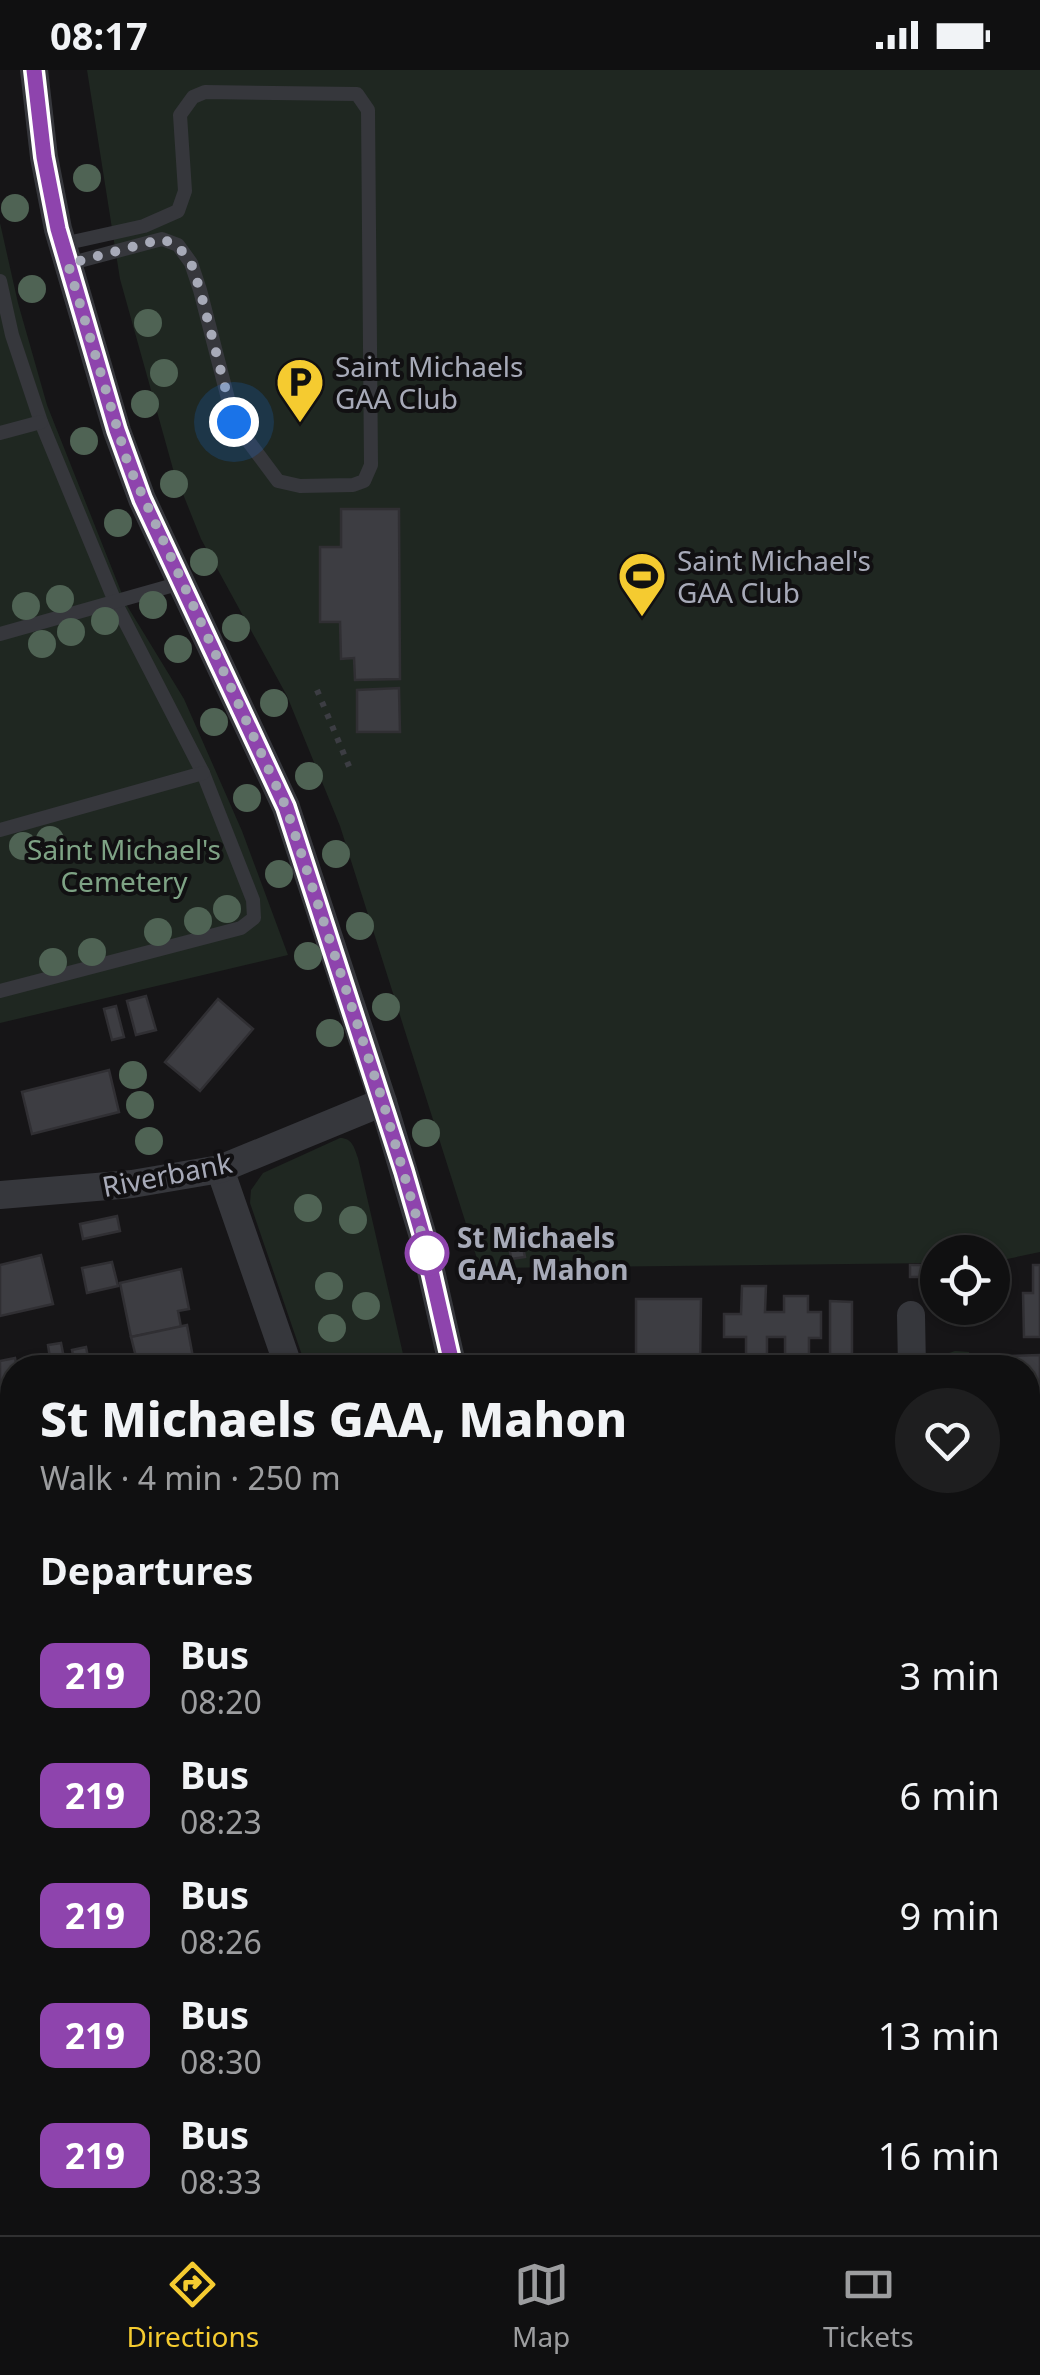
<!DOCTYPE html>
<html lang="en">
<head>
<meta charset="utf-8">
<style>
	:root { --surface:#101011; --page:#1e1e1f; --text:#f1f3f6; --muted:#9c9d9f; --line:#303031; --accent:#f5cb30 }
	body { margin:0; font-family:"Noto Sans",sans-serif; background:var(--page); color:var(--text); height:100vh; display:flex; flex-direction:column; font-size:38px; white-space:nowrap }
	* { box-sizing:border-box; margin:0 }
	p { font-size:32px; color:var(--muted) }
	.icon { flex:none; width:55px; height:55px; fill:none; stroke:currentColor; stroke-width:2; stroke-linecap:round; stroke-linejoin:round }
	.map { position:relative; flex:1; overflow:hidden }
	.details { position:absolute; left:0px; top:1285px; width:1040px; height:880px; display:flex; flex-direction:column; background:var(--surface); border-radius:40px 40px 0 0; box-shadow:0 2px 8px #0004,0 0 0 2px var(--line) }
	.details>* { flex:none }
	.badge { padding:0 20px; border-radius:15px; font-size:35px; line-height:65px }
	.controls { position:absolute; left:920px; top:1165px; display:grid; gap:20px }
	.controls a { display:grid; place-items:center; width:90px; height:90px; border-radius:50%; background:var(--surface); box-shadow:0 2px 8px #0004,0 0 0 2px var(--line); font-size:50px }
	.you { position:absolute; width:50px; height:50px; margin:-25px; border:8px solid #fff; border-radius:50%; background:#1a73e8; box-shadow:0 0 0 15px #1a73e833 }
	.map>.badge { position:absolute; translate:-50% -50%; box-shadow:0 0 0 5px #fff }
	h2 { padding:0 40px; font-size:38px; line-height:90px }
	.round { display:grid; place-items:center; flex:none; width:105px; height:105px; border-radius:52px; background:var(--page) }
	.summary { display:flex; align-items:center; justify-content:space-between; height:170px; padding:0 40px }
	h1 { font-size:48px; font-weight:800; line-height:75px }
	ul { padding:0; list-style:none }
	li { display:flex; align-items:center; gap:30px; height:120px; padding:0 40px }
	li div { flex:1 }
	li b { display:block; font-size:38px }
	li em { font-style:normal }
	li .badge { min-width:110px; font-weight:700; text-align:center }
	.status { display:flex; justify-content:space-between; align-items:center; height:70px; padding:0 50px; background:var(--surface); direction:ltr }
	.status svg { height:28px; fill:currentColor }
	.menu { display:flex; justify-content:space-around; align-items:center; height:140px; border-top:2px solid var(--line); background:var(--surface); font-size:28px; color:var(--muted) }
	.menu a { display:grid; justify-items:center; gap:5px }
	.menu .selected { color:var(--accent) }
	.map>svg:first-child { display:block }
</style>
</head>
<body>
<div class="status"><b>08:17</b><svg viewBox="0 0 49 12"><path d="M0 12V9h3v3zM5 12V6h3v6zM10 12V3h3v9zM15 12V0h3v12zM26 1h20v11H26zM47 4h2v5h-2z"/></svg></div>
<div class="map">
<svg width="1040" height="2165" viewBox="0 0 1040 2165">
	<rect width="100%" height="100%" fill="#161517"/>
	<!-- built -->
	<g fill="#222124">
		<polygon points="1040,1714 1040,2079 1028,2086 1028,1720"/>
		<polygon points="12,1757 12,2152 959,2152 965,2165 0,2165 0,1759"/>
	</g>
	<!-- green -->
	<g fill="#1f2721">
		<polygon points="87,0 1040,0 1040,1182 993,1192 992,1182 938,1182 937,1193 480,1198 340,756 287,626 201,469 173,399 120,209"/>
		<polygon points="0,153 18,233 47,335 126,534 184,629 242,761 288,885 0,953"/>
		<path d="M 340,1068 C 352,1068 354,1077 358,1088 L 406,1297 L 306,1297 L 250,1133 L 251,1120 L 263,1103 Z"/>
		<polygon points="955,1281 969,1282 970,1297 935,1297 946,1284"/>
	</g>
	<!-- building -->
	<g fill="#3d3d42" stroke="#302f33" stroke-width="2.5">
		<polygon points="341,439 399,439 400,609 355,610 354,588 341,589 340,552 320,552 320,477 341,477"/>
		<polygon points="399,618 400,662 357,662 357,620"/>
		<polygon points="146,926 156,960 136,965 127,931"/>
		<polygon points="218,929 253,959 200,1021 165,992"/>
		<polygon points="116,936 124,967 112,970 104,939"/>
		<polygon points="109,1000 119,1042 32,1064 22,1022"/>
		<polygon points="117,1146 120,1161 83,1169 80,1154"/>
		<polygon points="522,1172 525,1187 511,1189 509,1174"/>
		<polygon points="41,1185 53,1234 0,1246 0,1195"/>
		<polygon points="112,1192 118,1216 87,1223 82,1198"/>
		<rect x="910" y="1195" width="26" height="12"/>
		<polygon points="1033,1195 1040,1195 1040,1267 1024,1267 1023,1223 1033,1223"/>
		<polygon points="181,1199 189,1239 178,1241 181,1257 131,1267 120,1213"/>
		<polygon points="742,1216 766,1216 765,1242 784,1242 784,1226 808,1226 808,1242 821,1242 821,1268 809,1268 809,1285 785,1285 785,1267 767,1267 767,1285 746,1285 746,1267 724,1267 724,1244 741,1244"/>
		<polygon points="636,1229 701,1229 700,1298 636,1298"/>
		<polygon points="830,1231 852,1232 852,1296 830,1296"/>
		<polygon points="187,1255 195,1298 113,1298 137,1291 131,1267"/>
		<polygon points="61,1273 65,1293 51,1295 48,1275"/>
		<polygon points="86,1277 89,1292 75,1295 72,1280"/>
		<polygon points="1040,1285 1040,1360 1028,1360 1028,1298 1010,1298 1009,1286"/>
		<polygon points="15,1288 17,1298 12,1298 12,1312 0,1314 0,1291"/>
		<polygon points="12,1379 12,1399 1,1401 0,1381"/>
		<polygon points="12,1426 12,1516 3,1517 0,1428"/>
		<polygon points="12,1552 12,1588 0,1590 0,1555"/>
		<polygon points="12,1588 12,1623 0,1626 0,1590"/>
		<polygon points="12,2131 12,2152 287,2152 292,2165 0,2165 0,2137"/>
	</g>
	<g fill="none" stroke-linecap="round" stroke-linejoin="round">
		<!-- path -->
		<g stroke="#3c3d43" stroke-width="6" stroke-dasharray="5 8" stroke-linecap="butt">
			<polyline points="317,620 351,701"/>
			<polyline points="0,2072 12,2066"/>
			<polyline points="308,2152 315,2165"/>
			<polyline points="641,2152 648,2165"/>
			<polyline points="487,2165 512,2152"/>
		</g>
		<!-- service -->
		<g stroke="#36373c" stroke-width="14">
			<polyline points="63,174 144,156 178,141 185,121 180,45 193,27 205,22 357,24 368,40 371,395 364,411 353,415 300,416 278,411 234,352 200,220 191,193 178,175 162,169 68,194"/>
			<polyline points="0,211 12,265 41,352 116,534 203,703 253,830 254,848 241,858 0,921"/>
			<polyline points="0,363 41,352"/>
			<polyline points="0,564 181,513"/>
			<polyline points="0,760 203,703"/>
			<polyline points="0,1804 12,1801"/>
			<polyline points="1028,1840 1040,1863"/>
			<polyline points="0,1884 12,1881"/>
			<polyline points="0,1955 12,1949"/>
			<polyline points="1028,2011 1040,2005"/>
			<polyline points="0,2030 12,2024"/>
			<polyline points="391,2152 397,2152"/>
			<polyline points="695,2152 701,2165"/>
			<polyline points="853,2152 860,2165"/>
			<polyline points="929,2152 932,2165"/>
		</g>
		<!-- minor -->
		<g stroke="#36373c" stroke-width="28">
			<polyline points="34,0 44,87 58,159 117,361 142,429 286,737 383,1032 424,1170 453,1298"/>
			<polyline points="220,1099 289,1298"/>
			<polyline points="0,1125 132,1114 220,1099 383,1032"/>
			<polyline points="911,1245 912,1298"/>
			<polyline points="0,1723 12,1721"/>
		</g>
	</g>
	<!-- trees -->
	<g fill="#4f6354">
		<circle cx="87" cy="108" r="14"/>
		<circle cx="15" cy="138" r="14"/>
		<circle cx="32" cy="219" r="14"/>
		<circle cx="148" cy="253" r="14"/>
		<circle cx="164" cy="303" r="14"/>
		<circle cx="145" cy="334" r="14"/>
		<circle cx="84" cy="371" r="14"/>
		<circle cx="174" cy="414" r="14"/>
		<circle cx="118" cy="453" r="14"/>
		<circle cx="204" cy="492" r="14"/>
		<circle cx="60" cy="529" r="14"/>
		<circle cx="153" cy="535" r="14"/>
		<circle cx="26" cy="536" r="14"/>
		<circle cx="105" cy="551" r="14"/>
		<circle cx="236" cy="558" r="14"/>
		<circle cx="71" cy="562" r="14"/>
		<circle cx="42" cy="574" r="14"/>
		<circle cx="178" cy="579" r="14"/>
		<circle cx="274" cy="633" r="14"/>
		<circle cx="214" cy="652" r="14"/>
		<circle cx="309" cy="706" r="14"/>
		<circle cx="247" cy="728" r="14"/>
		<circle cx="50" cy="770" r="14"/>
		<circle cx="23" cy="776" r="14"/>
		<circle cx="336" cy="784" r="14"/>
		<circle cx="279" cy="804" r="14"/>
		<circle cx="227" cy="839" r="14"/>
		<circle cx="198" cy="851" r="14"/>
		<circle cx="360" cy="856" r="14"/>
		<circle cx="158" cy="862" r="14"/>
		<circle cx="92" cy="882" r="14"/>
		<circle cx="308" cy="886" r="14"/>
		<circle cx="53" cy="892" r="14"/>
		<circle cx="386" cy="937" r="14"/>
		<circle cx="330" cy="963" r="14"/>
		<circle cx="133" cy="1005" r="14"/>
		<circle cx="140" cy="1035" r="14"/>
		<circle cx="426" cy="1063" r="14"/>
		<circle cx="149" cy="1071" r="14"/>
		<circle cx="308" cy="1138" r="14"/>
		<circle cx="353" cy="1150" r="14"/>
		<circle cx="329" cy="1216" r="14"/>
		<circle cx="366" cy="1236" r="14"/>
		<circle cx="332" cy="1258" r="14"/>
	</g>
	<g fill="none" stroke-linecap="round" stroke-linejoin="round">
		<!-- line casing -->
		<g stroke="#fff" stroke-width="22">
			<polyline id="line" points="34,0 44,87 58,159 117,360 142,429 286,737 404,1101 424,1170 453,1298"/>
		</g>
		<!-- line -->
		<use href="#line" stroke="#8e44ad" stroke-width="15"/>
		<!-- walk -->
		<polyline stroke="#a7aab8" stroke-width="10" stroke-dasharray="0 18" points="234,352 200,220 191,193 178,176 162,169 68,194 128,394 286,737 383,1032 427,1183"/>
	</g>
	<!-- icons -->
	<defs>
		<g id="parking-pin" transform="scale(2.5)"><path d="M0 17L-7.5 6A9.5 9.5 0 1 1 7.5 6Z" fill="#f5cb30" stroke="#111012"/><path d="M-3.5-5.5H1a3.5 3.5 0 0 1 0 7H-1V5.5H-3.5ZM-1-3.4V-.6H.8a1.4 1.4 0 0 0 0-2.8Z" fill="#111"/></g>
		<g id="stadium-pin" transform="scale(2.5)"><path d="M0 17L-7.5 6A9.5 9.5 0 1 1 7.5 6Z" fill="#f5cb30" stroke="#111012"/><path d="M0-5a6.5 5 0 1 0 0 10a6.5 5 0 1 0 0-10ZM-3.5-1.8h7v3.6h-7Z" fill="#111"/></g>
	</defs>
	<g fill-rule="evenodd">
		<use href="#parking-pin" x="300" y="312"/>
		<use href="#stadium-pin" x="642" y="506"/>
	</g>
	<!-- markers -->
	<circle fill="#fff" stroke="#8e44ad" stroke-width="5" cx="427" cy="1183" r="20"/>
	<g text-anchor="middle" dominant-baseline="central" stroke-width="8" stroke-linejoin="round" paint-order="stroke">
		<!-- poi labels -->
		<g font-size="28" fill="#a7aab8" stroke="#111012" text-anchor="start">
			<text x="335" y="296">Saint Michaels<tspan x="335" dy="32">GAA Club</tspan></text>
			<text x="677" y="490">Saint Michael's<tspan x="677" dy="32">GAA Club</tspan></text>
		</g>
		<!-- park labels -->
		<g font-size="28" fill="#7ea385" stroke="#111012">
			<text x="124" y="779">Saint Michael's<tspan x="124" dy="32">Cemetery</tspan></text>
		</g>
		<!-- street labels -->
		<g font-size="28" fill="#a7aab8" stroke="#111012">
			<text transform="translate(167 1104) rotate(-11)">Riverbank</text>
		</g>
		<!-- stop labels -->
		<g font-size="28" font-weight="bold" fill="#a7aab8" stroke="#111012" text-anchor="start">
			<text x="457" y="1167">St Michaels<tspan x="457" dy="32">GAA, Mahon</tspan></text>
		</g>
	</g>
</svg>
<div class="controls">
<a><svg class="icon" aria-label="locate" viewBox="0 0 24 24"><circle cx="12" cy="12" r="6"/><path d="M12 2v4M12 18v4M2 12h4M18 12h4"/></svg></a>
</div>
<div class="you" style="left:234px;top:352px"></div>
<section class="details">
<div class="summary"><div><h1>St Michaels GAA, Mahon</h1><p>Walk · 4 min · 250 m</p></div><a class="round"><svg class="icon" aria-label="heart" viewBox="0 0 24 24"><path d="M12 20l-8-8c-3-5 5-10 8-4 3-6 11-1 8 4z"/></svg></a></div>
<h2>Departures</h2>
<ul>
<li><span class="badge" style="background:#8e44ad;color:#fff">219</span><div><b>Bus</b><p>08:20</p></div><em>3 min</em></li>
<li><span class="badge" style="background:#8e44ad;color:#fff">219</span><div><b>Bus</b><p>08:23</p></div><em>6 min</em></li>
<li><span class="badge" style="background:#8e44ad;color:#fff">219</span><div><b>Bus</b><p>08:26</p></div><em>9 min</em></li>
<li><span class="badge" style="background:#8e44ad;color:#fff">219</span><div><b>Bus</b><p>08:30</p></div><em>13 min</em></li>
<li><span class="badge" style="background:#8e44ad;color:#fff">219</span><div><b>Bus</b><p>08:33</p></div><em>16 min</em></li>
</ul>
</section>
</div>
<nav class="menu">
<a class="selected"><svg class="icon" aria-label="directions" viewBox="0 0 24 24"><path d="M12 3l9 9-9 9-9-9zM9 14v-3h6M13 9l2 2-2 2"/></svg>Directions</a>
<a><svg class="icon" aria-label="map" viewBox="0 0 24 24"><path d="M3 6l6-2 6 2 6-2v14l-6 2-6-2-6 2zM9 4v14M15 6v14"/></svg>Map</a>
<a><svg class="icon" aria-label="tickets" viewBox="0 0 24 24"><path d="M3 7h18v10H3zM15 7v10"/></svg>Tickets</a>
</nav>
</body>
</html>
